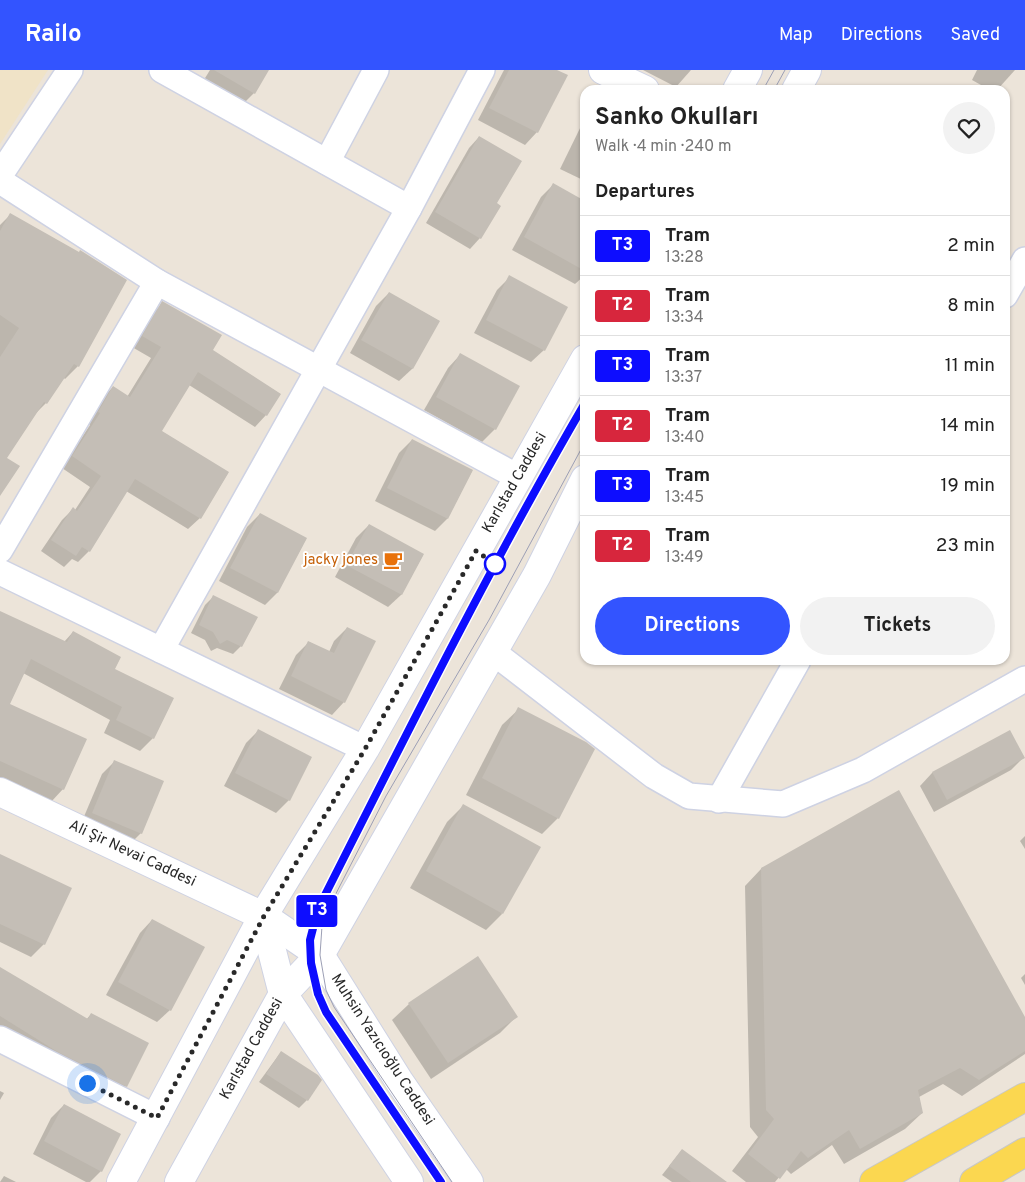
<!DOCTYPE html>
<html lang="en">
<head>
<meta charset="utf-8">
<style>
	:root { --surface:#fff; --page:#f2f2f2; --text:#222; --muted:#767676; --line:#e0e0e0; --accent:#3354ff }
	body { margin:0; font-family:Overpass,sans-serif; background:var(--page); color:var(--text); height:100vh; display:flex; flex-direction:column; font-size:19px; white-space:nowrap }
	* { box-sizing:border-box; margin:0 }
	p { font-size:16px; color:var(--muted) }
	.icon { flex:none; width:28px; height:28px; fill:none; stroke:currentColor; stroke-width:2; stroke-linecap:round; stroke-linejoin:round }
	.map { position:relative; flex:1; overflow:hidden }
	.sheet { position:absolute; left:580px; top:15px; width:430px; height:580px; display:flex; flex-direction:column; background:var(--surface); border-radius:15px; box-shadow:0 1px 4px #0004 }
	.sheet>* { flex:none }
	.badge { padding:0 10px; border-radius:4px; font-size:18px; line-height:32px }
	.you { position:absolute; width:25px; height:25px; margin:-12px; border:4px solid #fff; border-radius:50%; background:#1a73e8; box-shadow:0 0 0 8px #1a73e833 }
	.map>.badge { position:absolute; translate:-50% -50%; box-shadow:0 0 0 2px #fff }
	h2 { padding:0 15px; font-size:19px; line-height:45px }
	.round { display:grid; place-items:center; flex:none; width:52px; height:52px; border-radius:26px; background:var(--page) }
	.overview { display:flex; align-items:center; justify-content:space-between; height:85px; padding:0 15px }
	h1 { font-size:24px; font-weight:700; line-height:38px }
	.cta { display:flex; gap:10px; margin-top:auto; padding:10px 15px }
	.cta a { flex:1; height:58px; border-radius:30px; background:var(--accent); color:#fff; font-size:20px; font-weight:700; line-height:58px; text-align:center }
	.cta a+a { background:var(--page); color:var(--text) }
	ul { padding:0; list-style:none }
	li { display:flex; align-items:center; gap:15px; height:60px; padding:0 15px; border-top:1px solid var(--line) }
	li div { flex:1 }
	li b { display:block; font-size:19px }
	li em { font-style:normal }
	li .badge { min-width:55px; font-weight:700; text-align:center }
	header { display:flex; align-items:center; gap:30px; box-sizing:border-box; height:70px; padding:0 25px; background:var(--accent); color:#fff }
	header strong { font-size:24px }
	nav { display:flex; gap:28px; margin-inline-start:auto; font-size:18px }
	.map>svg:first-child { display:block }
</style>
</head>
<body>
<header>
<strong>Railo</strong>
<nav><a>Map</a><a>Directions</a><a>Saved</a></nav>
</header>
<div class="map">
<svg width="1025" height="1112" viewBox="0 0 1025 1112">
	<rect width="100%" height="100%" fill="#ece4d9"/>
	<!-- education -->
	<polygon fill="#f0e3c7" points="0,0 48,0 0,74"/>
	<!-- shadow -->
	<g fill="#0003">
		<polygon points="210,0 268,0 254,23 242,35 202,13"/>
		<polygon points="504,0 555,0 537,62 525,75 478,50"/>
		<polygon points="643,0 691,0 676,17"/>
		<polygon points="977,0 1015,0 997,20 990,20 972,10"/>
		<polygon points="585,48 585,111 560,99"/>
		<polygon points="479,67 495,134 480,168 470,179 426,153 469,78"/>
		<polygon points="553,115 585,132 585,205 575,214 512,180 541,127"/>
		<polygon points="10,145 125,210 78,296 65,309 63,307 46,333 35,344 5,388 0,424 0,155"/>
		<polygon points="510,207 544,280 531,292 474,263 497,220"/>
		<polygon points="389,223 439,251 412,299 399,311 350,283 376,236"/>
		<polygon points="163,233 212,281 280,324 266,345 255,357 189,315 161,361 228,403 200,448 188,459 126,421 89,481 78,492 72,489 64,497 41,481 62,450 73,439 75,440 90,417 62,398 90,355 88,353 102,328 113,317 127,327 151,288 132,277 152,244"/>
		<polygon points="460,285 495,359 482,372 424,340 448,298"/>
		<polygon points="412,370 472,401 447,449 435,461 375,431 399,383"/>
		<polygon points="260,444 306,469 277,523 265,535 219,511 247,457"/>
		<polygon points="369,455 423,485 401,525 388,537 335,507 356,468"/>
		<polygon points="213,527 241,576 233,584 217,578 211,581 205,570 191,563 205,535"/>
		<polygon points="0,542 64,572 73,562 113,600 153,668 140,681 104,663 110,650 23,603 8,635 63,719 51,732 0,710"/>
		<polygon points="347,558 344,632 332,645 279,619 296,585 309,572 329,582 334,571"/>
		<polygon points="519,639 558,748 542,764 466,725 502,655"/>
		<polygon points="258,661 311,688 289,730 276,743 224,716 246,673"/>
		<polygon points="1009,662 1024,687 1011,700 934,742 920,716 932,703"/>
		<polygon points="114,692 141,763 128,776 80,756 102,704"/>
		<polygon points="464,735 502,844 486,860 410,818 447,752"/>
		<polygon points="1025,766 1025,779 1020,771"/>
		<polygon points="0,785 70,818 44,874 31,887 0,872"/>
		<polygon points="761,799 1025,950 1025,984 962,1026 943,1014 919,1027 922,1043 905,1059 844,1094 832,1075 791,1104 786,1099 775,1112 746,1112 732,1101 758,1067 750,1057 745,816"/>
		<polygon points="152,850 170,940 157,952 106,925 140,863"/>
		<polygon points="0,899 86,950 91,944 126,1016 114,1028 0,965"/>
		<polygon points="1025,904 1025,915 1021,908"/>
		<polygon points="409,934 517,946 500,963 431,1009 392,950"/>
		<polygon points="281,982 307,1030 299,1038 259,1012"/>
		<polygon points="0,1021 4,1023 0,1030"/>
		<polygon points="64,1035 101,1101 90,1112 86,1112 33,1084 51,1048"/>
		<polygon points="682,1080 725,1112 672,1112 662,1105"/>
		<polygon points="4,1106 16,1112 0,1112"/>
	</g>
	<!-- building -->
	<g fill="#c4beb6">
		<polygon points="214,0 269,0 255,24"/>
		<polygon points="509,0 557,0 568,5 538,63 489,38"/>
		<polygon points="479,66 522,91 497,133 501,136 481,169 435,142"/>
		<polygon points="553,113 585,131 585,201 524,167"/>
		<polygon points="10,143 79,182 80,180 127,210 79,297 74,294 47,334 44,332 7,388 20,396 0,426 0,287 19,258 0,245 0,161"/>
		<polygon points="509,205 568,237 545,281 486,250"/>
		<polygon points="389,222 440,251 413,299 361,270"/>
		<polygon points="162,231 222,265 213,280 281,324 267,346 198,302 162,361 229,402 201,449 135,409 90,482 82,477 76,486 51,470 73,437 77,441 101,406 72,386 100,343 98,342 113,316 130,327 161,277 142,266"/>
		<polygon points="460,283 520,316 496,360 436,327"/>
		<polygon points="412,369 473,400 448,449 387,418"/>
		<polygon points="260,443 307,468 278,523 230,498"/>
		<polygon points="369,454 424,484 402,525 346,495"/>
		<polygon points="213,525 258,547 242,577 227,570 220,574 213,562 199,555"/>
		<polygon points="0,541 67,572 73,561 121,587 115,599 174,628 154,669 116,650 122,637 31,589 10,634 87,669 64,720 0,691"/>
		<polygon points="347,557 376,571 345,633 291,606 308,571 334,583"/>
		<polygon points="518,637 586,672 595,679 559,749 482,708"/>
		<polygon points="258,659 312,687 290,731 235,703"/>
		<polygon points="1010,660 1025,688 947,730 932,702"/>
		<polygon points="114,690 164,711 142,764 92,743"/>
		<polygon points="899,720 1025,947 1025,981 979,1010 960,998 918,1020 923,1043 860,1079 849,1060 808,1088 801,1081 780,1109 748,1084 774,1049 766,1040 761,798"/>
		<polygon points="463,734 541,777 503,844 426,801"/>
		<polygon points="0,784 72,818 45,875 0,854"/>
		<polygon points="152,849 205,877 171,941 118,912"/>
		<polygon points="478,886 518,947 448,993 408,933"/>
		<polygon points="0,897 88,949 91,943 149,973 127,1017 56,981 0,946"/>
		<polygon points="281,981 318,1005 322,1010 308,1031 266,1004"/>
		<polygon points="64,1034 121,1064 102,1102 44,1071"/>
		<polygon points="682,1079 727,1112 691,1112 669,1096"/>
	</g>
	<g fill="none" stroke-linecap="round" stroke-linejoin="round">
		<!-- street casing -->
		<g stroke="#ced2e3" stroke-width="28">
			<g id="street">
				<polyline points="327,92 376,0"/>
				<polyline points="0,105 70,0"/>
				<polyline points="0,111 157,212 518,407"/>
				<polyline points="409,138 482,0"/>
				<polyline points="1005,225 1025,190"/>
				<polyline points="0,480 157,212"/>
				<polyline points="0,502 365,679"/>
				<polyline points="161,580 409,138 162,0"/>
				<polyline points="493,582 654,706 689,726 783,734 863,700 1025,609"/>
				<polyline points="719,730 798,590"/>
				<polyline points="0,969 157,1048"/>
			</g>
		</g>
		<!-- secondary casing -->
		<g stroke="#ced2e3" stroke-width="30">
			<g id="secondary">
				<polyline points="603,0 645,20"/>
				<polyline points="737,20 748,0"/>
				<polyline points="796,20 807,0"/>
				<polyline points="0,722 263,846 320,885 399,1011 469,1112"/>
				<polyline points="263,846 283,924 409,1112"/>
				<polyline points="121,1112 263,846 365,679 585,289"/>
				<polyline points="179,1112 283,924 320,885 537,505 585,409"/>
			</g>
		</g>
		<!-- primary casing -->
		<g stroke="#c7c7c7" stroke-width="30">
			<g id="primary">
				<polyline points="874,1112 1025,1027"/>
				<polyline points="974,1112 1025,1082"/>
			</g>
		</g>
		<!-- street -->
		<use href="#street" stroke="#fff" stroke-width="25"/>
		<!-- secondary -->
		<use href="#secondary" stroke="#fff" stroke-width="28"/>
		<!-- primary -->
		<use href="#primary" stroke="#fbd750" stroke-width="28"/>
		<!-- tram -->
		<g stroke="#9c9fb5" stroke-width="1">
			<polyline points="763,20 774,0"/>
			<polyline points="774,20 785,0"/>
			<path d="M 441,1112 L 326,942 L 318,923 L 311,893 L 310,870 L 317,839 C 404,669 489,498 585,333"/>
			<polyline points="452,1112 334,937 326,920 320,885 322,856 326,843 386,726 489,550 585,372"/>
		</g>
	</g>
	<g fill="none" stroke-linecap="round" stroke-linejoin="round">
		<!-- line casing -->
		<g stroke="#fff" stroke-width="11">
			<path id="line" d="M 441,1112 L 326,942 L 318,924 L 311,893 L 310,870 L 318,839 C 404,669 489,498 585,333"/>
		</g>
		<!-- line -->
		<use href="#line" stroke="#0d0dff" stroke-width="8"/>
		<!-- walk -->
		<polyline stroke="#292929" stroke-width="5" stroke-dasharray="0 9" points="87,1013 157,1048 264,846 365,679 476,481 495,494"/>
	</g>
	<!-- icons -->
	<defs>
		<g id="cafe-bare" transform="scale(1.5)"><path d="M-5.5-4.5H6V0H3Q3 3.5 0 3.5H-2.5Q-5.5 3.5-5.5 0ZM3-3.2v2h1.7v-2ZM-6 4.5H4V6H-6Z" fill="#e8710a" stroke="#fff" stroke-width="2.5" paint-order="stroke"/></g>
	</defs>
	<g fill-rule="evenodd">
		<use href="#cafe-bare" x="393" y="490"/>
	</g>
	<!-- markers -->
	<circle fill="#fff" stroke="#0d0dff" stroke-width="2.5" cx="495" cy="494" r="10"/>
	<g text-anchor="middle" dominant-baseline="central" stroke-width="4" stroke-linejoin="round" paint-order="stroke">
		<!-- street labels -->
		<g font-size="15" fill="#292929" stroke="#fff">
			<text transform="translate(515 413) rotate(-60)">Karlstad Caddesi</text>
			<text transform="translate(132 784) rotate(25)">Ali Şir Nevai Caddesi</text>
			<text transform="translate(252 979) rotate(-61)">Karlstad Caddesi</text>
			<text transform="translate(382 980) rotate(57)">Muhsin Yazıcıoğlu Caddesi</text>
		</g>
		<!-- food labels -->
		<g font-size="15" fill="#c56008" stroke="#fff" text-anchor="end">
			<text x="378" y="490">jacky jones</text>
		</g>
	</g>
</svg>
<div class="you" style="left:87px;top:1013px"></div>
<b class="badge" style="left:317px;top:841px;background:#0d0dff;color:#fff">T3</b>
<section class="sheet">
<div class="overview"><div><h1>Sanko Okulları</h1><p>Walk · 4 min · 240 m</p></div><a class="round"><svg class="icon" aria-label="heart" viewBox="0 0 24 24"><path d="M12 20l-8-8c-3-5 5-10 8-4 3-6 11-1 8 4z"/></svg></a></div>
<h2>Departures</h2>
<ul>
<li><span class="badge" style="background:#0d0dff;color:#fff">T3</span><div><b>Tram</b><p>13:28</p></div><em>2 min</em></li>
<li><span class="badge" style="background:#d7263d;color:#fff">T2</span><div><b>Tram</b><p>13:34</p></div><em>8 min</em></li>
<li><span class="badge" style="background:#0d0dff;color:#fff">T3</span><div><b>Tram</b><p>13:37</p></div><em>11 min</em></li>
<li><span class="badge" style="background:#d7263d;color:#fff">T2</span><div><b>Tram</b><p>13:40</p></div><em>14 min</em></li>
<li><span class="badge" style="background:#0d0dff;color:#fff">T3</span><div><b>Tram</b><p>13:45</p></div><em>19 min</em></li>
<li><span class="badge" style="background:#d7263d;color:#fff">T2</span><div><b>Tram</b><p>13:49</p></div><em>23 min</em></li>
</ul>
<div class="cta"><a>Directions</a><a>Tickets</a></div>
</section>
</div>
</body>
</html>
